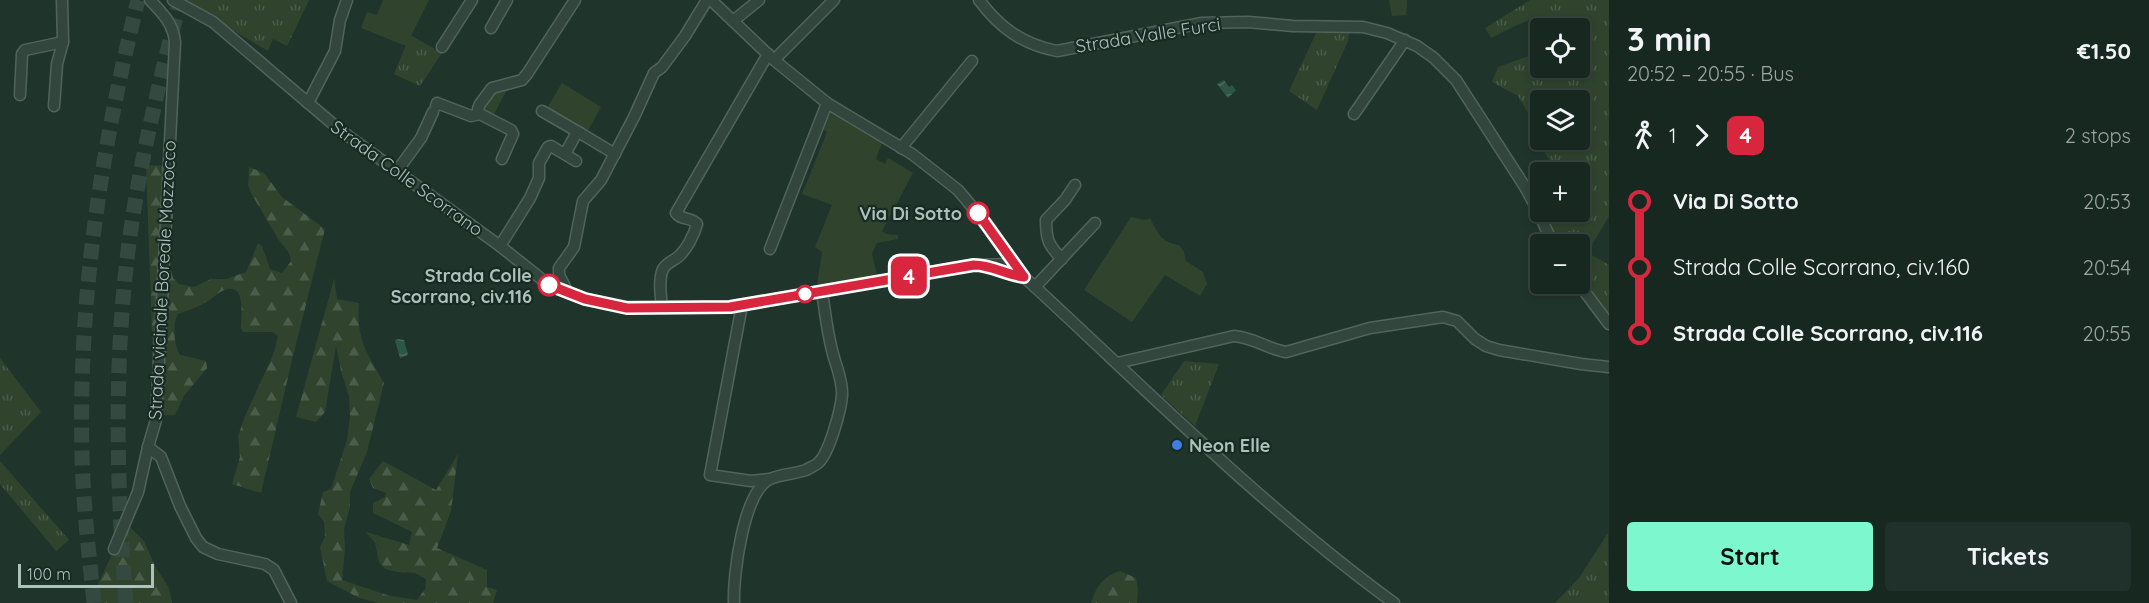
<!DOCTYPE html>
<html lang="en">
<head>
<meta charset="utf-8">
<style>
	:root { --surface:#172821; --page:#20302a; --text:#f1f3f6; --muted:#9ea6a5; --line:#36443f; --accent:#7df7ce }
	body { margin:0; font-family:Quicksand,sans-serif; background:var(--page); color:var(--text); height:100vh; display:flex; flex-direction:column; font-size:22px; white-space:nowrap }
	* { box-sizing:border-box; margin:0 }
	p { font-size:20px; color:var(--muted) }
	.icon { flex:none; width:33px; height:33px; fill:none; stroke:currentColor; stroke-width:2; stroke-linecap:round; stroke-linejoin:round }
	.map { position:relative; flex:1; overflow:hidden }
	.drawer { display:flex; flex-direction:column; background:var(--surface); width:540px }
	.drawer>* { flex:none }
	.badge { padding:0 12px; border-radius:9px; font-size:21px; line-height:39px }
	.tools { position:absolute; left:1530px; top:18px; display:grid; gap:12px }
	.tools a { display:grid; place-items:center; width:60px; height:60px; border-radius:6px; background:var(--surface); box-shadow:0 3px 9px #0003,0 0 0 2px var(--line); font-size:30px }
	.scale { position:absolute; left:18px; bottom:15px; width:136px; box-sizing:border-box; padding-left:6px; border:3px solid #acc3bb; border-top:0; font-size:16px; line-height:21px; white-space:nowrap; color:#acc3bb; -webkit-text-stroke:4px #182a23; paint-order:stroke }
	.map>.badge { position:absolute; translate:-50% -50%; box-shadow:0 0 0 3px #fff }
	.legs { display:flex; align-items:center; gap:9px; height:66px; padding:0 18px; font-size:20px }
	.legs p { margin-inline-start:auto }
	.summary { display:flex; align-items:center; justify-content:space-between; height:102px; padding:0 18px }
	h1 { font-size:33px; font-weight:800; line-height:45px }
	.action { display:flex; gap:12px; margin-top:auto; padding:12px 18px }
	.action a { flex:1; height:69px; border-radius:6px; background:var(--accent); color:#111; font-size:24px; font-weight:800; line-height:69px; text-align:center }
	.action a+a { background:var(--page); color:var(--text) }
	ul { padding:0 18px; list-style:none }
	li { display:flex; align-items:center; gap:21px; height:66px; font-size:22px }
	li i { display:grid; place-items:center; width:9px; height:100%; margin:0 8px; background:currentColor }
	li i::after { content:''; width:15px; height:15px; margin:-8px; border:4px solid; border-radius:50%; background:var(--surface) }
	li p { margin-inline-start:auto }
	li:first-child i { background:linear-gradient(#0000 50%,currentColor 0) }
	li:last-child i { background:linear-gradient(currentColor 50%,#0000 0) }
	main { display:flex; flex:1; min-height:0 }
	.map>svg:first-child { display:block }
</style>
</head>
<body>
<main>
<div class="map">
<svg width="1609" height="603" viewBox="0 0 1609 603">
	<defs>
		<pattern id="grass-tufts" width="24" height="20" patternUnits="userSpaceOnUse" patternTransform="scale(1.5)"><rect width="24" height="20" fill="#2f432d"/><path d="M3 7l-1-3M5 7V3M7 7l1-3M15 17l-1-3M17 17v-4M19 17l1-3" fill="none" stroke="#4a5c4a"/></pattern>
		<pattern id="forest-firs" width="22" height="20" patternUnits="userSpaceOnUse" patternTransform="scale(1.5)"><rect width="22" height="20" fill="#2f432d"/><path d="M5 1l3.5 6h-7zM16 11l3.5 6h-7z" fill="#4a5c4a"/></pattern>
		<pattern id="water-waves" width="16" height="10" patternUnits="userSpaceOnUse" patternTransform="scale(1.5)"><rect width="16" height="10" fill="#2c5646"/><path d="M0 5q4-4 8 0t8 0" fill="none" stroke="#486d5f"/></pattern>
	</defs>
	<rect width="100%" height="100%" fill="#1f352c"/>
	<!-- grass -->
	<g fill="url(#grass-tufts)">
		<polygon points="182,0 309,0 287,46 273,39 268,51"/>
		<polygon points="1389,0 1407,0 1406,15 1392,16"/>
		<polygon points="1530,0 1609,0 1609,216 1593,243 1590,254 1609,265 1609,314 1605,314 1580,279 1580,244 1558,244 1543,213 1546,212 1580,212 1580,172 1557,172 1545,153 1551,148 1545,140 1580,140 1580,100 1540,100 1540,133 1518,96 1492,82 1498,67 1540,52 1540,68 1580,68 1580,28 1559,28 1558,23 1538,16 1513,27 1491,38 1485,28"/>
		<polygon points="1317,31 1349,33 1348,41 1317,110 1289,91"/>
		<polygon points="410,35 442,53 420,86 394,74"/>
		<polygon points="0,358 41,412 0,455"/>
		<polygon points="1184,361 1219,364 1195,426 1161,395"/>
		<polygon points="0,461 69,540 56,551 0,484"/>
		<polygon points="1608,533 1609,603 1555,603 1579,578"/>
	</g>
	<!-- forest -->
	<g fill="url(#forest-firs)">
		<path d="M 146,165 L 175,166 L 174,202 L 169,262 L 173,278 L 179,284 L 194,287 L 211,279 L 226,279 L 246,272 L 258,243 L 262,246 L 270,269 L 282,273 L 291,261 L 289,253 L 278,239 L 251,193 L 248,185 L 249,167 L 264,173 L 282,197 L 325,229 L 292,360 L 261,493 L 232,484 L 240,457 L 238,436 L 245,416 L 273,355 L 278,336 L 273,332 L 243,332 L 241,328 C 241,318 246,285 228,289 C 221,290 214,297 208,301 C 199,307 188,310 178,314 C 172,324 174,345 180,355 L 206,361 L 207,368 L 184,396 L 175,415 L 155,415 Z"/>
		<path d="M 334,279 L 337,299 L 359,303 C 356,339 367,353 384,383 L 367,452 L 350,492 L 350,507 L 344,529 L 345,549 L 342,580 L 390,596 L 417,600 L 425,589 L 426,579 L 415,573 L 397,572 L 385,569 L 379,562 L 375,543 L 366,532 L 409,545 L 412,532 L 373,513 L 373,503 L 385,497 L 386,493 L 373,488 L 369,479 L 383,461 L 436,490 L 458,454 L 451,511 L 437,548 L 487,570 L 487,587 L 497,590 L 493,603 L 379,603 L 359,598 L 327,581 L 320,547 L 325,537 L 324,522 L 318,514 L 323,492 L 331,489 L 347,440 L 350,417 L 349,396 L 341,371 L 336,346 L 325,412 L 316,422 L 296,417 Z"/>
		<polygon points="129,526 144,541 155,566 169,588 172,603 89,603 125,527"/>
		<path d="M 1120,571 L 1136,578 L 1138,589 L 1137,603 L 1091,603 C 1096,586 1104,576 1120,571 Z"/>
	</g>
	<!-- green -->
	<g fill="#2f432d">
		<polygon points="383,0 429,0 406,46 361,28 367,12 377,15"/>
		<polygon points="562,83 601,107 586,134 546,110"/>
		<path d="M 509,86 L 492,118 L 483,114 C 483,94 492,92 509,86 Z"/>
		<polygon points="828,111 882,143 876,159 885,164 888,158 913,173 882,231 886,234 898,235 898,239 877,243 872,254 877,275 817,285 822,252 815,247 832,205 802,194 827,132 821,128"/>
		<path d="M 1131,217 L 1145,220 L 1150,218 C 1158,234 1161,242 1179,245 L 1184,252 L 1186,261 L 1203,272 L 1207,284 L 1200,296 L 1165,275 L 1132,322 L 1084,290 Z"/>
	</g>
	<!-- water -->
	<g fill="url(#water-waves)">
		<polygon points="1224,80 1229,87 1232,85 1236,90 1228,98 1217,84"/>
		<polygon points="398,339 404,340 408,355 400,358 395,340"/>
	</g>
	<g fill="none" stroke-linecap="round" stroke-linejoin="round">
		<!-- highway-tunnel -->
		<g stroke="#344a41" stroke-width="15" stroke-dasharray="15 8" stroke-linecap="butt">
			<path d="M 94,603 C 89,553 83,504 82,454 C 78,300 101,149 138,0"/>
			<path d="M 126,603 C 116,476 113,348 132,222 C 143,147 162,73 180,0"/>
		</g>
		<!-- minor casing -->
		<g stroke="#50645c" stroke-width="13">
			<g id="minor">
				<path d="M 150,0 C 163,14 173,23 175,42 L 156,420 L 148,447 L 161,457 L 180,506 L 196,538 L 203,547 L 218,554 L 265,564 L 274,570 L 291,603"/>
				<polyline points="173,0 213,22 340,130 500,246 549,285 585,299 627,307 730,307 973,265 1015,264"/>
				<path d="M 711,0 L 774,60 L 827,103 L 912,154 L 958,190 L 989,227 L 1024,277 L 1035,287 C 1152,395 1265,509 1394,603"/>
				<path d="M 979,0 C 1000,28 1022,44 1057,51 L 1202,23 L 1248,22 L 1293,26 L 1363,27 L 1387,33 L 1417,46 L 1434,58 L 1456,80 L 1525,187 L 1537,209 L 1553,244"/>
				<polyline points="733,21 759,0"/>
				<polyline points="491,28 507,0"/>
				<polyline points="442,47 472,0"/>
				<polyline points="774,60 834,0"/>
				<polyline points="20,95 22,54 25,50 63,42"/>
				<polyline points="308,103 335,51 340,20 347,0"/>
				<polyline points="54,106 57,64 63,42 62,0"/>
				<polyline points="436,106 437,103 471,116 480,114"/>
				<polyline points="542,111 580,133"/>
				<polyline points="1354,114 1405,40"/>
				<polyline points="901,148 972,61"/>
				<polyline points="565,154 576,134 580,133 615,154"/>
				<polyline points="502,159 513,134 511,130 480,114 478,109 480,104 492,88 522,80 527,74 575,0"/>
				<polyline points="397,171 421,138 433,112"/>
				<polyline points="500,246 530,198 539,178 539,163 548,147 551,146 576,161"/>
				<polyline points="770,249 827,103"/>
				<path d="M 1062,259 C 1048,245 1046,239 1046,220 L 1065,200 L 1075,185"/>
				<polyline points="990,267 1015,276 1024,277"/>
				<polyline points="1579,284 1609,324"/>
				<polyline points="1035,287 1095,223"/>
				<polyline points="568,293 559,275 559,268 574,247 583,201 601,180 634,117 654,73 662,67 685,36 707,0"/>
				<polyline points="742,305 710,475 751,481 770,479"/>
				<path d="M 662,308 C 661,296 658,280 663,269 C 666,263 673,261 678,257 C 687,249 694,235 697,224 C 692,217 680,220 676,213 L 768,54"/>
				<path d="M 1117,363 L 1234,336 C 1252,337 1268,349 1286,352 L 1370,328 L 1443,317 L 1457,321 L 1475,339 L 1486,346 L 1499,350 L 1581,364 L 1609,367"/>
				<polyline points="114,549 138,492 148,447"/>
				<path d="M 734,603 C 733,576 743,492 770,479 C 781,474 795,474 806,470 C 809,468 815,466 818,463 C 829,454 841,410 842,395 C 843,380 835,364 832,350 C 827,331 825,311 822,292"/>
			</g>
		</g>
		<!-- minor -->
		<use href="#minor" stroke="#32463e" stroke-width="10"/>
	</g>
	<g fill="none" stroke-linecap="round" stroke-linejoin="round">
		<!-- line-1 casing -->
		<g stroke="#fff" stroke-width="14">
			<path id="line-1" d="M 549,285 L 585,299 L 627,308 L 730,307 L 974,265 C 992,265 1006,275 1024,277 L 978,213"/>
		</g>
		<!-- line-1 -->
		<use href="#line-1" stroke="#d7263d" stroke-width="9"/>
	</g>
	<!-- markers -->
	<g fill="#fff" stroke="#d7263d" stroke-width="3">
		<circle cx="978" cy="213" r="10"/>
		<circle cx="549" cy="285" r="10"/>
		<circle cx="805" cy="294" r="8"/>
	</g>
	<circle fill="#3f7fe0" stroke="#182a23" stroke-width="2" cx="1177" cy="445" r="6"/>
	<g text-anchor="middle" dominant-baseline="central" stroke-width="4.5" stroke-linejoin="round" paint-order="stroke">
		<!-- street labels -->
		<g font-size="18" fill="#acc3bb" stroke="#182a23">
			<text transform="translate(1148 35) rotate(-9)">Strada Valle Furci</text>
			<text transform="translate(407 178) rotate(36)">Strada Colle Scorrano</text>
			<text transform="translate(162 280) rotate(-87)">Strada vicinale Boreale Mazzocco</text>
		</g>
		<!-- stop labels -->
		<g font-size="18" font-weight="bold" fill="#acc3bb" stroke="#182a23" text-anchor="end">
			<text x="962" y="213">Via Di Sotto</text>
			<text x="532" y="275">Strada Colle<tspan x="532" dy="21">Scorrano, civ.116</tspan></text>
		</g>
		<!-- poi labels -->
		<g font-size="18" font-weight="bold" fill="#acc3bb" stroke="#182a23" text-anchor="start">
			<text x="1189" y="445">Neon Elle</text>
		</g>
	</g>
</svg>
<div class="tools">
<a><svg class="icon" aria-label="locate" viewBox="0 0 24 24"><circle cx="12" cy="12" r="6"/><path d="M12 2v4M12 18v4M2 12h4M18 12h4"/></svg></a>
<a><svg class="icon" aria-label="layers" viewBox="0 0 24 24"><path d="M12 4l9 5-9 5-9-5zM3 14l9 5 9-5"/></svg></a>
<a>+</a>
<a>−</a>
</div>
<div class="scale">100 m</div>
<b class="badge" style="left:909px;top:276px;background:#d7263d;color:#fff">4</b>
</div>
<section class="drawer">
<div class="summary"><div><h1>3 min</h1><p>20:52 – 20:55 · Bus</p></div><b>€1.50</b></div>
<div class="legs"><svg class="icon" aria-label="walk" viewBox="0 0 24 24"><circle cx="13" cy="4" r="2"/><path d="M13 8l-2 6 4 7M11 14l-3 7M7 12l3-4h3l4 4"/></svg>1<svg class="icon" aria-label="forward" viewBox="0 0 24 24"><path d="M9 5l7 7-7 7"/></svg><b class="badge" style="background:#d7263d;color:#fff">4</b><p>2 stops</p></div>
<ul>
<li><i style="color:#d7263d"></i><b>Via Di Sotto</b><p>20:53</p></li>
<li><i style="color:#d7263d"></i><span>Strada Colle Scorrano, civ.160</span><p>20:54</p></li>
<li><i style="color:#d7263d"></i><b>Strada Colle Scorrano, civ.116</b><p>20:55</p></li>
</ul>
<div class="action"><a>Start</a><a>Tickets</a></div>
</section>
</main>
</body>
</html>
